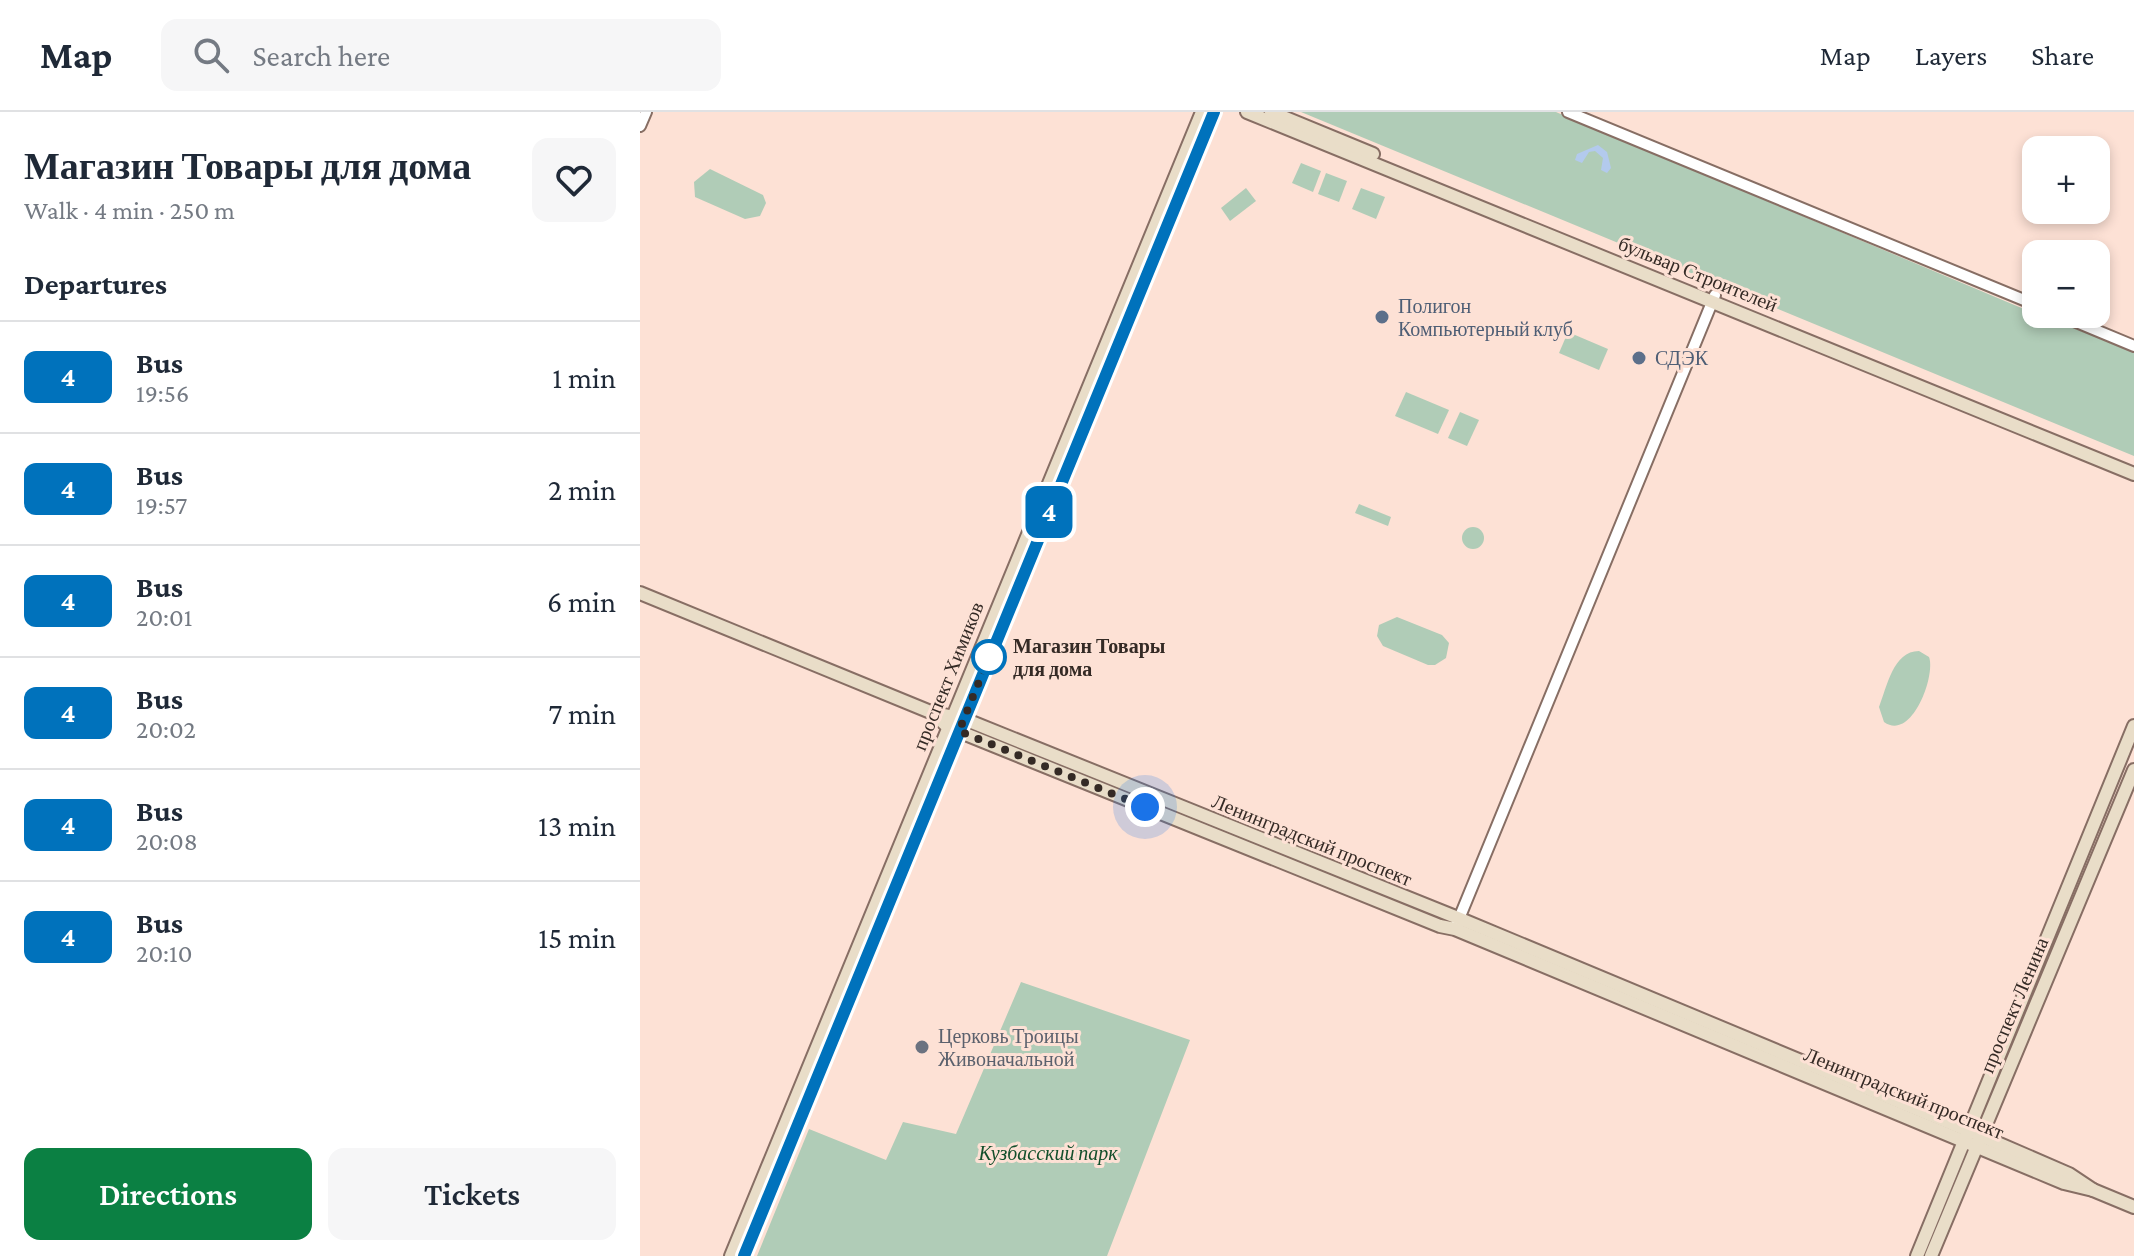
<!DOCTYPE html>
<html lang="en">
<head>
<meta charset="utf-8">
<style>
	:root { --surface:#fff; --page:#f6f6f7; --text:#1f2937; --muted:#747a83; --line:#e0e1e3; --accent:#0b8043 }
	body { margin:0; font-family:"Crimson Pro",serif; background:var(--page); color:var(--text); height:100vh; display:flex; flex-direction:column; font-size:30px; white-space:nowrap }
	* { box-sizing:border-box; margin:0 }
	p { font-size:26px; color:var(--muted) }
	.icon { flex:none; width:44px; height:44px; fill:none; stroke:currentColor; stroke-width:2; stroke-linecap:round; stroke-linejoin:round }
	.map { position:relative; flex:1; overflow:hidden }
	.details { display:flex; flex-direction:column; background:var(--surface); width:640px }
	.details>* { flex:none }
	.badge { padding:0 16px; border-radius:12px; font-size:28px; line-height:52px }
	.fabs { position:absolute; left:1382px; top:24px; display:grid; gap:16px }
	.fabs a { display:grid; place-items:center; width:88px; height:88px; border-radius:16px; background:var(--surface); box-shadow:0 4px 12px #0003; font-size:40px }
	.you { position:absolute; width:40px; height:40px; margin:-20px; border:6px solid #fff; border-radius:50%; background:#1a73e8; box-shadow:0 0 0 12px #1a73e833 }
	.map>.badge { position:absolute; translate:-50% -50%; box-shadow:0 0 0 4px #fff }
	h2 { padding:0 24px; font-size:30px; line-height:72px }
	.round { display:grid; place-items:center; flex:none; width:84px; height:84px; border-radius:16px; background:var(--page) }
	.headline { display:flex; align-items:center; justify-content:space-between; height:136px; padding:0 24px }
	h1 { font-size:38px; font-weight:600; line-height:60px }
	.primary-button { display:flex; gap:16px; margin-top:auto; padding:16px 24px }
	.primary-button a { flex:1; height:92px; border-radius:16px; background:var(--accent); color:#fff; font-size:32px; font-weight:600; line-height:92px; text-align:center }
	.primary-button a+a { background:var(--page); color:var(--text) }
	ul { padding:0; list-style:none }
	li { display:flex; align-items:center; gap:24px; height:112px; padding:0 24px; border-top:2px solid var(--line) }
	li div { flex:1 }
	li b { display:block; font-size:30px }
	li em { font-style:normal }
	li .badge { min-width:88px; font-weight:700; text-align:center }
	header { display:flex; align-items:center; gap:48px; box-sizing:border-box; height:112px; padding:0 40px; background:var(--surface); border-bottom:2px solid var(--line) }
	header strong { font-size:38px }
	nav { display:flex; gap:44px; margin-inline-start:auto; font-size:28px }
	.search { width:560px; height:72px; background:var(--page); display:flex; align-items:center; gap:20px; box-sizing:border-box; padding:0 28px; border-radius:16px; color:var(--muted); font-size:30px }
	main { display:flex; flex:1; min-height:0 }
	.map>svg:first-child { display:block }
</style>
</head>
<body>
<header>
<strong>Map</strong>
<div class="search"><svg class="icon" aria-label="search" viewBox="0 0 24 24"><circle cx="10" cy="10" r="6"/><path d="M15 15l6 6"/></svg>Search here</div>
<nav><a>Map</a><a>Layers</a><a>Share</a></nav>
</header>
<main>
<section class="details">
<div class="headline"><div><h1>Магазин Товары для дома</h1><p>Walk · 4 min · 250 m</p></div><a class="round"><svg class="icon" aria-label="heart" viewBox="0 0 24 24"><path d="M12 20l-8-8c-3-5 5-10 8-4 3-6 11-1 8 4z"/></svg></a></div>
<h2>Departures</h2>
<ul>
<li><span class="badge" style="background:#0072bc;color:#fff">4</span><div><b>Bus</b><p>19:56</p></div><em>1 min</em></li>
<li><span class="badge" style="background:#0072bc;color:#fff">4</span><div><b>Bus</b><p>19:57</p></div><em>2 min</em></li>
<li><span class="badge" style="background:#0072bc;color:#fff">4</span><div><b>Bus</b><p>20:01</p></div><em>6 min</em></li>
<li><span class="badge" style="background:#0072bc;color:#fff">4</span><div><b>Bus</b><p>20:02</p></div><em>7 min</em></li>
<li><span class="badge" style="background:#0072bc;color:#fff">4</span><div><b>Bus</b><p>20:08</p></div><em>13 min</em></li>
<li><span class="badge" style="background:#0072bc;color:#fff">4</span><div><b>Bus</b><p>20:10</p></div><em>15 min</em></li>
</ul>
<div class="primary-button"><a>Directions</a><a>Tickets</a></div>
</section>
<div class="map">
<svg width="1494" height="1144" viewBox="0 0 1494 1144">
	<rect width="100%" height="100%" fill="#fde1d5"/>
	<!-- green -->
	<g fill="#b0ccb7">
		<polygon points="661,0 916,0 932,7 1396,202 1494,239 1494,344"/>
		<polygon points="661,51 681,59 673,80 652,71"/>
		<polygon points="70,57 123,83 126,91 120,104 105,107 55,85 54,70"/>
		<polygon points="686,61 707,69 699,90 678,82"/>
		<polygon points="606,76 616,89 590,109 581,96"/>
		<polygon points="721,76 745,85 736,107 712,97"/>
		<polygon points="928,220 968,237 959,258 919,241"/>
		<polygon points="766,280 809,298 798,322 755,304"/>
		<polygon points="820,300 839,308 827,334 808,326"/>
		<polygon points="719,392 751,405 748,414 715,401"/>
		<circle cx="833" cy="426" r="11"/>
		<polygon points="757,505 802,523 809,531 806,546 795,553 788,553 743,534 737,524 739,513"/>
		<path d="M 1279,539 L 1289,545 C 1296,563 1272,630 1244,610 L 1239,595 C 1247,575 1253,539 1279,539 Z"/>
		<polygon points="381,870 550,928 467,1144 117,1144 169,1017 246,1048 263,1010 316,1022"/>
	</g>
	<!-- water -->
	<polygon fill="#b3caed" points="958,33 967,40 971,56 967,61 961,58 963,46 955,39 949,40 942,51 935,48 937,42"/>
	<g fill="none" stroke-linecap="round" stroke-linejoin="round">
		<!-- tertiary casing -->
		<g stroke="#876e64" stroke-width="14">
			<g id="tertiary">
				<polyline points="928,0 1396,193"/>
				<polyline points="0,14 6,0"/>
				<polyline points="1417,202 1494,234"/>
				<polyline points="816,814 1075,183"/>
			</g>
		</g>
		<!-- secondary casing -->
		<g stroke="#876e64" stroke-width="16">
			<g id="secondary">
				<polyline points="607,0 1494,362"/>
				<polyline points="631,0 733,42"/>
				<polyline points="0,481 293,601 324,607 818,806 1341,1024 1429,1062 1453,1078"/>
				<polyline points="293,601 308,615 800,814 815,817 1424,1071 1453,1078 1494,1095"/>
				<polyline points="91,1144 562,0"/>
				<polyline points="104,1144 574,0"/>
				<polyline points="1277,1144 1494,614"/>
				<polyline points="1291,1144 1494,658"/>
			</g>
		</g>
		<!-- tertiary -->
		<use href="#tertiary" stroke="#fff" stroke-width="10"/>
		<!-- secondary -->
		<use href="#secondary" stroke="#e9ddc8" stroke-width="12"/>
	</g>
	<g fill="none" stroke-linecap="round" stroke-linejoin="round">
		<!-- line casing -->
		<g stroke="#fff" stroke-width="18">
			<polyline id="line" points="104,1144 574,0"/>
		</g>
		<!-- line -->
		<use href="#line" stroke="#0072bc" stroke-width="12"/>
		<!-- walk -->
		<polyline stroke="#342a25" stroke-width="8" stroke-dasharray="0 14.4" points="349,545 319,619 505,695"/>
	</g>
	<!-- markers -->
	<g fill="#5c6f8a" stroke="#fde1d5" stroke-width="3">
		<circle cx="742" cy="205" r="8"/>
		<circle cx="999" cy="246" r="8"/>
	</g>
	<circle fill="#fff" stroke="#0072bc" stroke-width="4" cx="349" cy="545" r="16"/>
	<circle fill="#6b7280" stroke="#fde1d5" stroke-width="3" cx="282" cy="935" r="8"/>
	<g text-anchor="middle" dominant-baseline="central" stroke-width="6" stroke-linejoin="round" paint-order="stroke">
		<!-- street labels -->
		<g font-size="20" fill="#342a25" stroke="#fde1d5">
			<text transform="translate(1058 162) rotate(22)">бульвар Строителей</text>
			<text transform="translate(308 564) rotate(-68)">проспект Химиков</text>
			<text transform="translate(672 728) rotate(22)">Ленинградский проспект</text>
			<text transform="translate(1374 893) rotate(-67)">проспект Ленина</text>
			<text transform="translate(1264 981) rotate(22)">Ленинградский проспект</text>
		</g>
		<!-- service labels -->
		<g font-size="20" fill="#4e5e75" stroke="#fde1d5" text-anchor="start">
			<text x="758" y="194">Полигон<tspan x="758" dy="23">Компьютерный клуб</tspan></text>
			<text x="1015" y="246">СДЭК</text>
		</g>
		<!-- stop labels -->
		<g font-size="20" font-weight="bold" fill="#342a25" stroke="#fde1d5" text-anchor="start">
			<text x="373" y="534">Магазин Товары<tspan x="373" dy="23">для дома</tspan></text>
		</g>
		<!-- worship labels -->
		<g font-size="20" fill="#5b616d" stroke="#fde1d5" text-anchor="start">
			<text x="298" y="924">Церковь Троицы<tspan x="298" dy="23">Живоначальной</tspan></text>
		</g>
		<!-- park labels -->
		<g font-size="20" font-style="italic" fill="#134f2b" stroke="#fde1d5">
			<text x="408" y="1041">Кузбасский парк</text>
		</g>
	</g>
</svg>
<div class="fabs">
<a>+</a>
<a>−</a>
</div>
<div class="you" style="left:505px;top:695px"></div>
<b class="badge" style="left:409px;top:400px;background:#0072bc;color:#fff">4</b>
</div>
</main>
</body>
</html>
